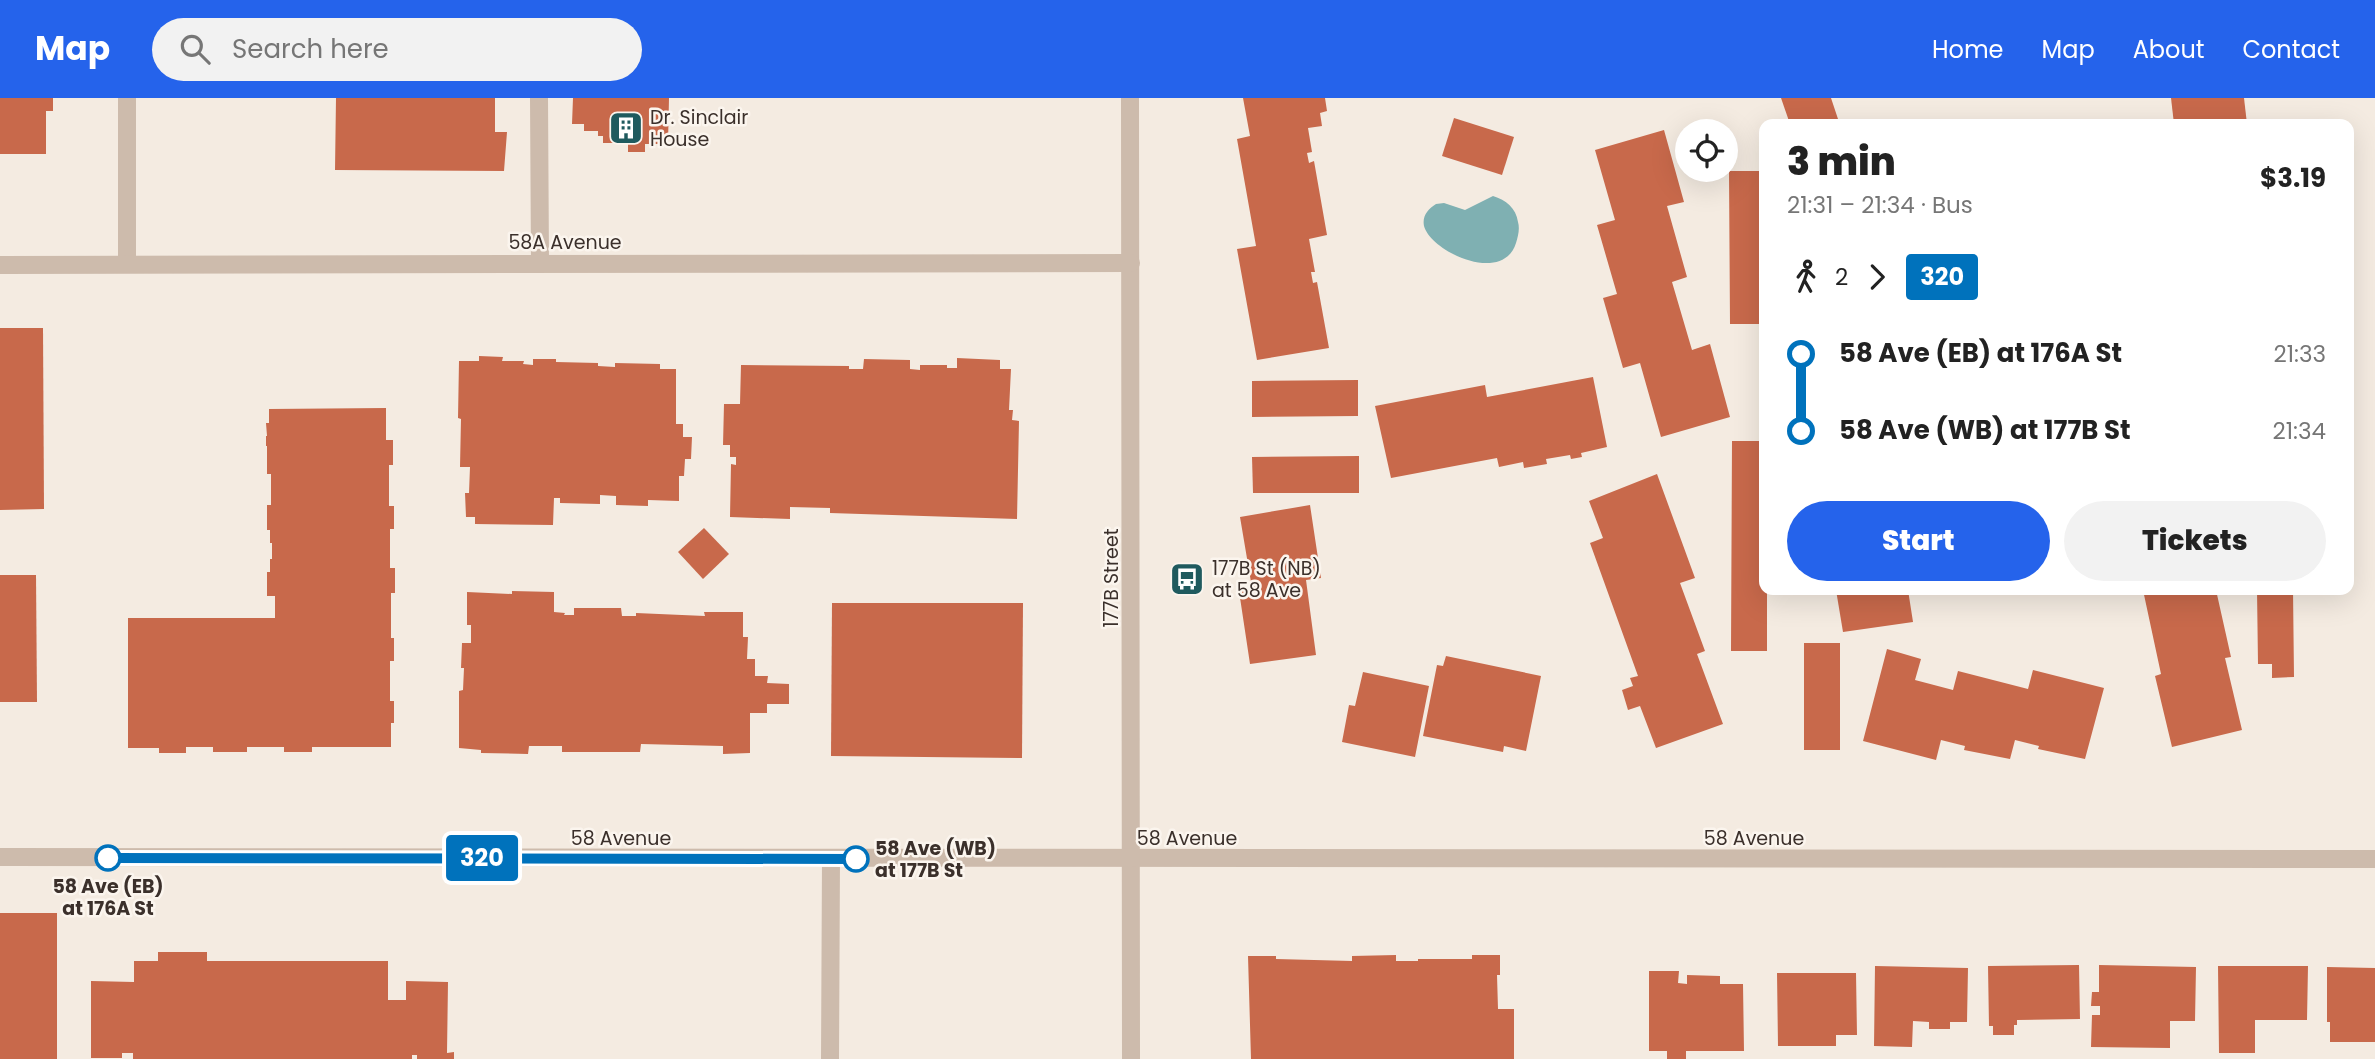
<!DOCTYPE html>
<html lang="en">
<head>
<meta charset="utf-8">
<style>
	:root { --surface:#fff; --page:#f2f2f2; --text:#222; --muted:#767676; --accent:#2563eb }
	body { margin:0; font-family:Poppins,sans-serif; background:var(--page); color:var(--text); height:100vh; display:flex; flex-direction:column; font-size:26px; white-space:nowrap }
	* { box-sizing:border-box; margin:0 }
	p { font-size:23px; color:var(--muted) }
	.icon { flex:none; width:38px; height:38px; fill:none; stroke:currentColor; stroke-width:2; stroke-linecap:round; stroke-linejoin:round }
	.map { position:relative; flex:1; overflow:hidden }
	.drawer { position:absolute; left:1759px; top:21px; width:595px; height:476px; display:flex; flex-direction:column; background:var(--surface); border-radius:14px; box-shadow:0 7px 28px #0002 }
	.drawer>* { flex:none }
	.badge { padding:0 14px; border-radius:5px; font-size:24px; line-height:46px }
	.tools { position:absolute; left:1675px; top:21px; display:grid; gap:14px }
	.tools a { display:grid; place-items:center; width:63px; height:63px; border-radius:50%; background:var(--surface); box-shadow:0 7px 28px #0002; font-size:35px }
	.map>.badge { position:absolute; translate:-50% -50%; box-shadow:0 0 0 4px #fff }
	.legs { display:flex; align-items:center; gap:10px; height:77px; padding:0 28px; font-size:23px }
	.legs p { margin-inline-start:auto }
	.headline { display:flex; align-items:center; justify-content:space-between; height:119px; padding:0 28px }
	h1 { font-size:38px; font-weight:800; line-height:52px }
	.primary-button { display:flex; gap:14px; margin-top:auto; padding:14px 28px }
	.primary-button a { flex:1; height:80px; border-radius:42px; background:var(--accent); color:#fff; font-size:28px; font-weight:800; line-height:80px; text-align:center }
	.primary-button a+a { background:var(--page); color:var(--text) }
	ul { padding:0 28px; list-style:none }
	li { display:flex; align-items:center; gap:24px; height:77px; font-size:26px }
	li i { display:grid; place-items:center; width:10px; height:100%; margin:0 9px; background:currentColor }
	li i::after { content:''; width:18px; height:18px; margin:-9px; border:5px solid; border-radius:50%; background:var(--surface) }
	li p { margin-inline-start:auto }
	li:first-child i { background:linear-gradient(#0000 50%,currentColor 0) }
	li:last-child i { background:linear-gradient(currentColor 50%,#0000 0) }
	header { display:flex; align-items:center; gap:42px; box-sizing:border-box; height:98px; padding:0 35px; background:var(--accent); color:#fff }
	header strong { font-size:33px }
	nav { display:flex; gap:38px; margin-inline-start:auto; font-size:24px }
	.search { width:490px; height:63px; background:var(--page); display:flex; align-items:center; gap:18px; box-sizing:border-box; padding:0 24px; border-radius:38px; color:var(--muted); font-size:26px }
	.map>svg:first-child { display:block }
</style>
</head>
<body>
<header>
<strong>Map</strong>
<div class="search"><svg class="icon" aria-label="search" viewBox="0 0 24 24"><circle cx="10" cy="10" r="6"/><path d="M15 15l6 6"/></svg>Search here</div>
<nav><a>Home</a><a>Map</a><a>About</a><a>Contact</a></nav>
</header>
<div class="map">
<svg width="2375" height="961" viewBox="0 0 2375 961">
	<rect width="100%" height="100%" fill="#f4ebe1"/>
	<!-- water -->
	<path fill="#7fb0b2" d="M 1493,98 C 1506,102 1516,110 1518,124 C 1520,131 1518,138 1516,145 C 1503,187 1431,154 1424,128 C 1422,118 1428,111 1436,106 L 1444,105 L 1465,112 Z"/>
	<!-- building -->
	<g fill="#c8694b">
		<polygon points="0,0 53,0 53,13 46,13 46,56 0,56"/>
		<polygon points="336,0 495,0 495,34 507,34 504,73 335,72"/>
		<polygon points="573,0 669,0 668,46 645,46 645,54 628,54 628,45 603,45 603,38 598,38 598,33 584,33 584,26 572,26"/>
		<polygon points="1243,0 1325,0 1327,13 1320,15 1322,28 1308,30 1312,54 1307,55 1309,65 1314,63 1327,137 1309,141 1315,174 1311,174 1313,185 1317,184 1329,250 1257,262 1237,151 1256,148 1237,41 1250,38"/>
		<polygon points="1781,0 1831,0 1838,21 1821,26 1790,26"/>
		<polygon points="2171,0 2244,0 2247,26 2174,26"/>
		<polygon points="1454,20 1514,39 1502,77 1442,58"/>
		<polygon points="1664,32 1684,104 1667,108 1687,179 1672,184 1692,252 1710,246 1730,319 1661,339 1640,265 1623,270 1603,200 1617,196 1597,127 1615,122 1595,52"/>
		<polygon points="1729,73 1762,73 1762,85 1764,85 1764,226 1730,226"/>
		<polygon points="0,230 43,230 44,411 0,412"/>
		<polygon points="479,258 503,259 502,263 524,263 523,266 533,267 533,261 556,261 556,264 598,265 598,268 615,269 615,265 660,266 660,271 676,271 676,326 683,326 683,339 692,339 691,361 685,361 684,378 679,378 679,403 648,402 648,408 616,407 616,398 600,397 600,406 560,405 560,400 554,400 553,427 475,426 475,419 466,419 465,395 469,395 470,369 460,369 461,321 458,320 459,263 479,263"/>
		<polygon points="957,260 1000,262 1000,271 1011,271 1009,312 1013,312 1012,322 1019,323 1017,421 830,415 830,410 790,409 790,421 730,419 731,366 736,367 736,359 730,359 730,347 723,347 724,306 740,306 741,267 849,268 849,271 863,271 864,261 910,262 910,271 920,272 920,267 947,267 947,270 957,270"/>
		<polygon points="1593,279 1607,349 1581,355 1582,359 1571,361 1570,357 1546,361 1547,366 1524,370 1523,364 1499,369 1497,360 1391,380 1375,308 1485,287 1487,299"/>
		<polygon points="1358,282 1358,318 1252,319 1252,283"/>
		<polygon points="386,310 386,342 393,342 393,367 389,367 389,408 394,408 394,431 390,431 390,470 395,470 395,495 391,495 391,540 394,540 394,563 390,563 390,603 394,603 394,625 391,625 391,649 312,649 312,654 284,654 284,649 247,649 247,654 213,654 213,649 186,649 186,655 159,655 159,650 128,650 128,520 275,520 275,498 267,498 267,474 270,474 270,461 272,461 272,445 270,445 270,432 267,432 267,407 271,407 271,376 267,376 267,348 266,348 266,338 267,338 266,325 269,325 269,311"/>
		<polygon points="1732,343 1764,343 1764,492 1767,492 1767,553 1731,553"/>
		<polygon points="1359,358 1359,395 1253,395 1252,359"/>
		<polygon points="1657,376 1695,480 1680,485 1705,553 1697,556 1723,626 1656,650 1640,608 1628,612 1622,592 1633,588 1630,580 1638,578 1590,445 1603,440 1589,403"/>
		<polygon points="1310,407 1321,480 1306,482 1316,557 1250,566 1239,493 1252,490 1240,419"/>
		<polygon points="704,430 729,456 703,481 678,454"/>
		<polygon points="0,477 36,477 37,604 0,604"/>
		<polygon points="1836,492 1908,492 1913,524 1843,534"/>
		<polygon points="2143,492 2216,492 2231,559 2225,560 2242,632 2172,649 2155,578 2161,576"/>
		<polygon points="2257,492 2293,492 2294,579 2272,580 2272,566 2258,566"/>
		<polygon points="512,493 554,494 554,514 565,515 564,517 574,517 574,510 621,510 622,518 636,518 636,515 705,518 704,514 743,514 743,539 748,539 747,561 755,561 755,578 768,578 767,585 789,586 789,606 767,606 767,615 750,615 750,655 723,656 723,648 641,646 640,654 562,654 562,648 529,648 528,656 481,655 481,652 459,650 459,593 463,592 464,570 461,570 462,545 471,545 471,527 467,527 467,494 512,496"/>
		<polygon points="832,505 1023,505 1022,660 831,658"/>
		<rect x="1804" y="545" width="36" height="107"/>
		<polygon points="1887,551 1921,561 1915,582 1953,592 1958,573 2028,591 2033,572 2104,590 2085,661 2038,651 2039,648 2015,642 2010,661 1964,652 1965,648 1941,642 1936,662 1863,643"/>
		<polygon points="1446,558 1541,578 1526,653 1504,648 1503,654 1423,638 1437,567 1443,568"/>
		<polygon points="1363,574 1429,588 1415,659 1342,644 1349,607 1355,608"/>
		<rect x="0" y="815" width="57" height="146"/>
		<polygon points="158,854 207,854 207,863 388,863 388,902 406,902 406,883 448,884 447,955 454,954 454,961 417,961 417,957 412,957 412,961 133,961 133,955 122,955 122,960 91,960 91,883 134,884 134,863 158,863"/>
		<polygon points="1396,857 1396,863 1418,863 1418,861 1472,861 1472,857 1500,857 1500,877 1497,877 1498,911 1514,911 1514,961 1251,961 1248,858 1276,858 1276,861 1352,863 1352,858"/>
		<polygon points="2079,867 2080,921 2017,922 2017,927 2014,927 2014,937 1993,937 1993,928 1989,928 1988,868"/>
		<polygon points="2099,867 2196,869 2195,923 2170,923 2170,950 2091,949 2092,917 2100,917 2100,908 2091,908 2092,894 2099,894"/>
		<polygon points="1875,868 1968,870 1967,924 1950,924 1950,931 1929,931 1929,924 1913,923 1912,949 1874,948"/>
		<polygon points="2218,868 2308,868 2307,922 2255,922 2255,955 2219,955"/>
		<polygon points="2327,869 2375,870 2375,944 2330,944 2330,924 2327,924"/>
		<polygon points="1649,873 1679,873 1678,885 1687,886 1687,877 1720,878 1720,886 1743,886 1744,953 1686,953 1686,961 1667,961 1667,953 1649,953"/>
		<polygon points="1777,875 1856,875 1857,937 1836,937 1836,948 1778,948"/>
	</g>
	<g fill="none" stroke-linecap="round" stroke-linejoin="round">
		<!-- minor -->
		<g stroke="#cdbbac" stroke-width="18">
			<polyline points="539,0 540,165"/>
			<polyline points="1130,0 1131,961"/>
			<polyline points="127,166 127,0"/>
			<polyline points="0,167 1131,165"/>
			<polyline points="0,759 2375,761"/>
			<polyline points="830,961 831,761"/>
		</g>
	</g>
	<g fill="none" stroke-linecap="round" stroke-linejoin="round">
		<!-- line-1 casing -->
		<g stroke="#fff" stroke-width="16">
			<polyline id="line-1" points="108,760 856,761"/>
		</g>
		<!-- line-1 -->
		<use href="#line-1" stroke="#0072bc" stroke-width="10"/>
	</g>
	<!-- icons -->
	<defs>
		<g id="building-square" transform="scale(1.75)"><rect x="-9" y="-9" width="18" height="18" rx="4" fill="#1f5a5e" stroke="#fbf5ee"/><path d="M-4-6H4V6H1V3H-1V6H-4ZM-2.5-4.3h1.7v1.8h-1.7ZM.8-4.3h1.7v1.8H.8ZM-2.5-1h1.7V.8h-1.7ZM.8-1h1.7V.8H.8Z" fill="#fff"/></g>
		<g id="bus-square" transform="scale(1.75)"><rect x="-9" y="-9" width="18" height="18" rx="4" fill="#1f5a5e" stroke="#fbf5ee"/><path d="M-5-6H5V4H4V6H2V4H-2V6H-4V4H-5ZM-3.5-4V0h7V-4ZM-3.5 1.2v1.5H-2V1.2ZM2 1.2v1.5H3.5V1.2Z" fill="#fff"/></g>
	</defs>
	<g fill-rule="evenodd">
		<use href="#building-square" x="626" y="30"/>
		<use href="#bus-square" x="1187" y="481"/>
	</g>
	<!-- markers -->
	<g fill="#fff" stroke="#0072bc" stroke-width="3.5">
		<circle cx="108" cy="760" r="12"/>
		<circle cx="856" cy="761" r="12"/>
	</g>
	<g text-anchor="middle" dominant-baseline="central" stroke-width="5" stroke-linejoin="round" paint-order="stroke">
		<!-- poi labels -->
		<g font-size="19" fill="#3b302b" stroke="#fbf5ee" text-anchor="start">
			<text x="650" y="19">Dr. Sinclair<tspan x="650" dy="22">House</tspan></text>
			<text x="1212" y="470">177B St (NB)<tspan x="1212" dy="22">at 58 Ave</tspan></text>
		</g>
		<!-- street labels -->
		<g font-size="19" fill="#3b302b" stroke="#fbf5ee">
			<text x="565" y="144">58A Avenue</text>
			<text transform="translate(1111 480) rotate(-90)">177B Street</text>
			<text x="621" y="740">58 Avenue</text>
			<text x="1187" y="740">58 Avenue</text>
			<text x="1754" y="740">58 Avenue</text>
		</g>
		<!-- stop labels -->
		<g font-size="19" font-weight="bold" fill="#3b302b" stroke="#fbf5ee" text-anchor="start">
			<text x="875" y="750">58 Ave (WB)<tspan x="875" dy="22">at 177B St</tspan></text>
			<text x="108" y="788" text-anchor="middle">58 Ave (EB)<tspan x="108" dy="22">at 176A St</tspan></text>
		</g>
	</g>
</svg>
<div class="tools">
<a><svg class="icon" aria-label="locate" viewBox="0 0 24 24"><circle cx="12" cy="12" r="6"/><path d="M12 2v4M12 18v4M2 12h4M18 12h4"/></svg></a>
</div>
<b class="badge" style="left:482px;top:760px;background:#0072bc;color:#fff">320</b>
<section class="drawer">
<div class="headline"><div><h1>3 min</h1><p>21:31 – 21:34 · Bus</p></div><b>$3.19</b></div>
<div class="legs"><svg class="icon" aria-label="walk" viewBox="0 0 24 24"><circle cx="13" cy="4" r="2"/><path d="M13 8l-2 6 4 7M11 14l-3 7M7 12l3-4h3l4 4"/></svg>2<svg class="icon" aria-label="forward" viewBox="0 0 24 24"><path d="M9 5l7 7-7 7"/></svg><b class="badge" style="background:#0072bc;color:#fff">320</b></div>
<ul>
<li><i style="color:#0072bc"></i><b>58 Ave (EB) at 176A St</b><p>21:33</p></li>
<li><i style="color:#0072bc"></i><b>58 Ave (WB) at 177B St</b><p>21:34</p></li>
</ul>
<div class="primary-button"><a>Start</a><a>Tickets</a></div>
</section>
</div>
</body>
</html>
